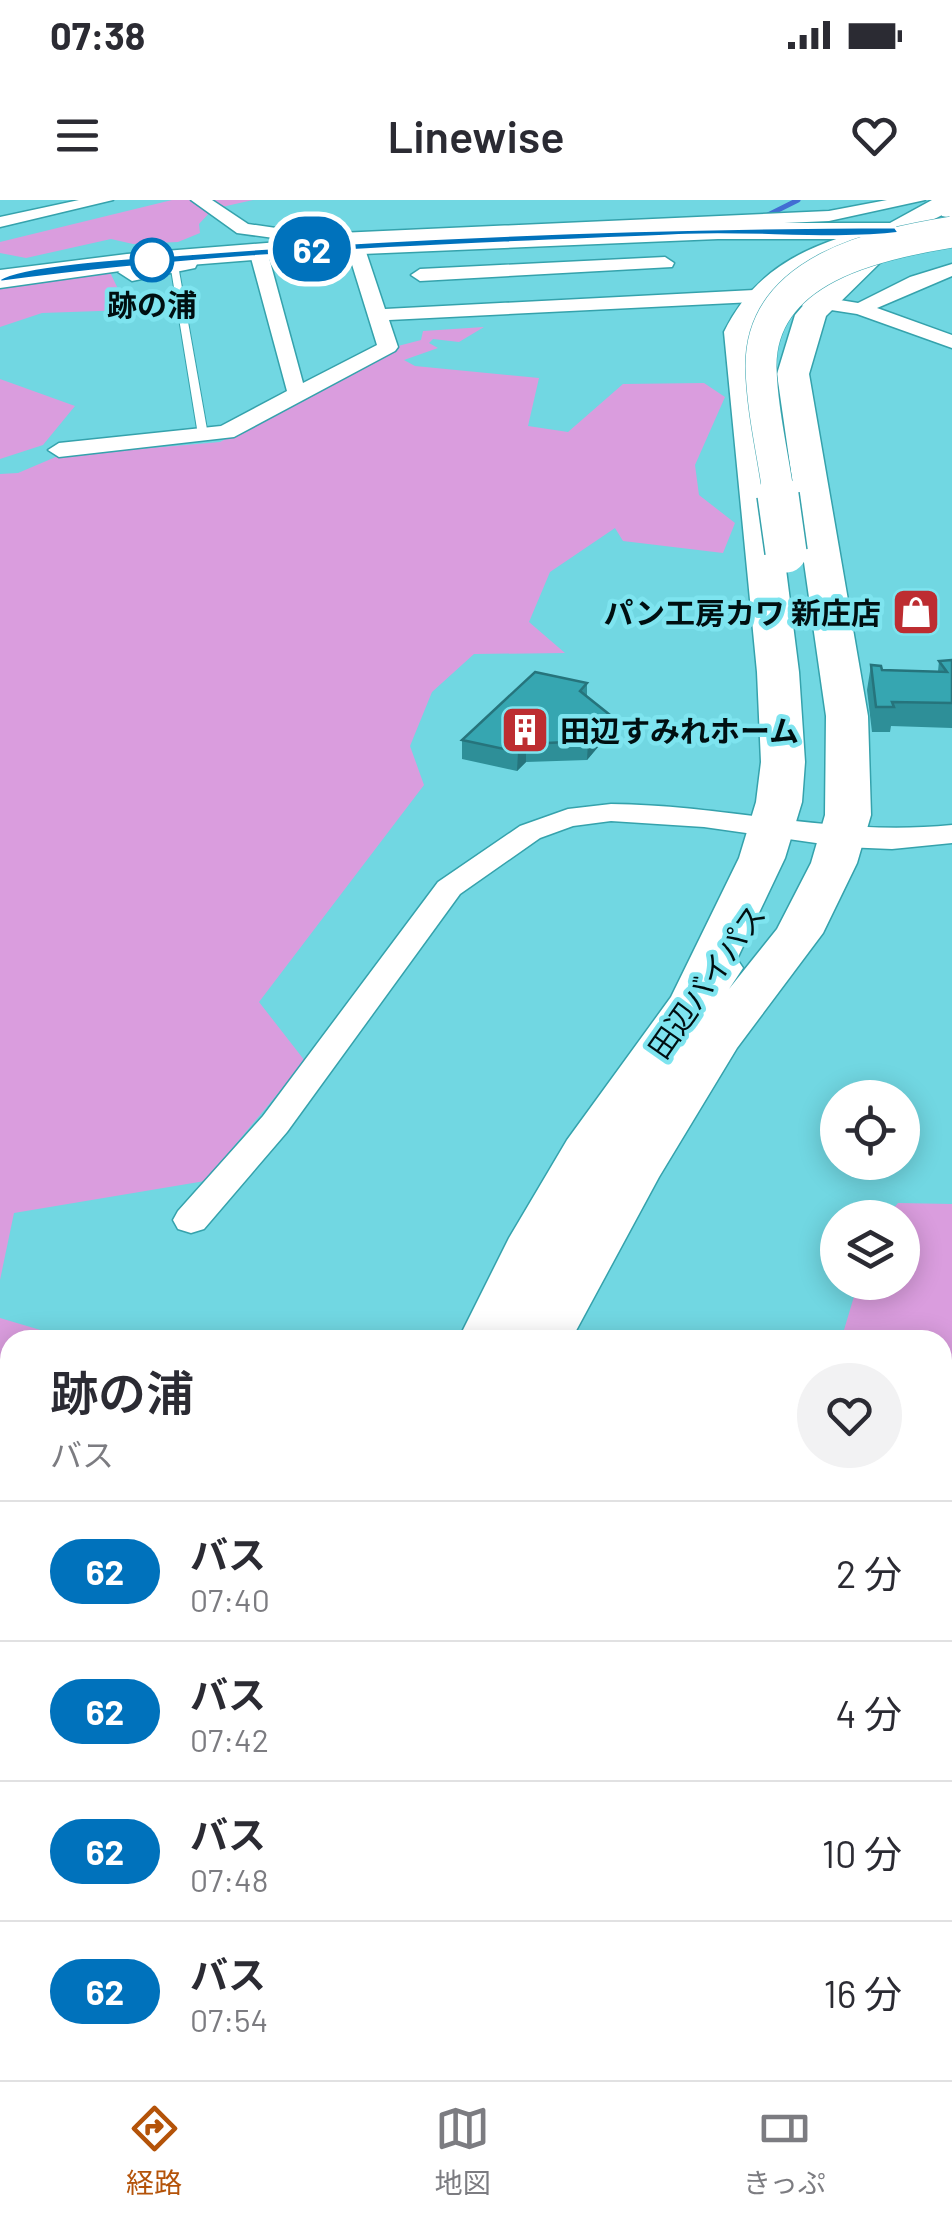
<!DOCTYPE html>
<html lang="ja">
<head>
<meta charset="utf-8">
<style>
	:root { --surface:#fff; --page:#f2f2f3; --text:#2b2b33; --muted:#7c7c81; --line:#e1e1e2; --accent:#b45309 }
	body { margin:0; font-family:Barlow,"Noto Sans JP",sans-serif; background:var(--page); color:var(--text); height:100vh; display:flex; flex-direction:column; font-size:38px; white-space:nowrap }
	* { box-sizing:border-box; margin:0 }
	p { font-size:32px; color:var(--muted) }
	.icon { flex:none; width:55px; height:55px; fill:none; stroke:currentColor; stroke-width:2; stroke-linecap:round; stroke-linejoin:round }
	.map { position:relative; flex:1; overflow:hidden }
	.panel { position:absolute; left:0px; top:1130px; width:952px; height:750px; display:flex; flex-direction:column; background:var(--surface); border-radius:30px 30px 0 0; box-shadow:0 5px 25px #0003 }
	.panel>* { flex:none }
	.badge { padding:0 20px; border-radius:32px; font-size:35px; line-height:65px }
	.fabs { position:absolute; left:820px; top:880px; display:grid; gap:20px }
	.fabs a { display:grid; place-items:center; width:100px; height:100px; border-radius:50%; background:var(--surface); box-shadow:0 5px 25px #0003; font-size:50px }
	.map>.badge { position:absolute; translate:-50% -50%; box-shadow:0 0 0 5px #fff }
	.round { display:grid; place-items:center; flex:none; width:105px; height:105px; border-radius:52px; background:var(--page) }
	.summary { display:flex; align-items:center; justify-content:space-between; height:170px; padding:0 50px }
	h1 { font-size:48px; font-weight:600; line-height:75px }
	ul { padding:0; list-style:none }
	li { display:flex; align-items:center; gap:30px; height:140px; padding:0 50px; border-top:2px solid var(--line) }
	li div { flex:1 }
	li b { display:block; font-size:38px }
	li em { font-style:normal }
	li .badge { min-width:110px; font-weight:700; text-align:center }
	.status { display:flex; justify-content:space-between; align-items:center; height:70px; padding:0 50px; background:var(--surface); direction:ltr }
	.status svg { height:28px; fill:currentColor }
	header { display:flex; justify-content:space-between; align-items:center; height:130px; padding:0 50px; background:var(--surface); font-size:45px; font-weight:600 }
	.dock { display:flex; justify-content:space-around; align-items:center; height:140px; border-top:2px solid var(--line); background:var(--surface); font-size:28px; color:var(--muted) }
	.dock a { display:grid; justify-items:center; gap:5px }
	.dock .active { color:var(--accent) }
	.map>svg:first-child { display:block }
</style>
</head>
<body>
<div class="status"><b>07:38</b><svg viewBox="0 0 49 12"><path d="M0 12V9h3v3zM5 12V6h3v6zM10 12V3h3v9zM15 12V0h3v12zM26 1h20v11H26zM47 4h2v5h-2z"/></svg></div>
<header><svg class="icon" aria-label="menu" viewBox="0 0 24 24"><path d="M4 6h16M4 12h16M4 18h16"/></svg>Linewise<svg class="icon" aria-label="heart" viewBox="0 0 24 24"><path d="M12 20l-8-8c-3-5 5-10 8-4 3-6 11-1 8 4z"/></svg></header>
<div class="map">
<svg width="952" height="1880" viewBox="0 0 952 1880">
	<rect width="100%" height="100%" fill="#71d7e2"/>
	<!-- green -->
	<g fill="#da9dde">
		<polygon points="172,0 253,0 213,9 199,24 200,33 178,42 133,44 111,39 26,58 0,53 0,42"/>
		<polygon points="108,68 128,110 42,113 0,127 0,82"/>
		<polygon points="484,127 459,142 433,139 429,143 438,148 404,160 415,166 539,178 528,226 568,232 623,184 704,183 725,197 695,265 699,295 735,323 723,353 623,341 615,328 550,372 529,422 565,453 474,454 432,492 410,546 424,585 259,802 305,861 205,981 14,1013 0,1080 0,274 18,273 58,256 220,242 398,146 421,140 423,131"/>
		<polygon points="0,179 75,206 43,245 0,259"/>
		<polygon points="898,1003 952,1004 952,1826 942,1823 942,1140 841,1140 858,1083 902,1082 902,1018 886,1017"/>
		<polygon points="0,1118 74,1140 10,1140 10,1243 0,1241"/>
	</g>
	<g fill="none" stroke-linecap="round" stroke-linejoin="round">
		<!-- stream -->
		<polyline stroke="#426dd3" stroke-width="5" points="766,16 798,0"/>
		<!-- service casing -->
		<g stroke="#35a2ac" stroke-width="2">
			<polygon id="service" points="170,63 178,65 208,235 203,238 198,235"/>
		</g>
		<!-- minor casing -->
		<g stroke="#35a2ac" stroke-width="3">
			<g id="minor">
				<polygon points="79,0 113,0 0,27 0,17"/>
				<polygon points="191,0 212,0 248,24 317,34 829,11 887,0 925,0 829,21 317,44 237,33"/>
				<polygon points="357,46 366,52 385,109 773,89 858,103 910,77 952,64 952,76 877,108 952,135 952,148 857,114 773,101 389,120 398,147 395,151 234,237 59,257 48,250 59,243 221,226 287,191 251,58 253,54 269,58 303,183 377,145 350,58 324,60 315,54 324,48"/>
				<polygon points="665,57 674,63 672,67 420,81 411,75 420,69"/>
				<polygon points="188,58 197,64 195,68 132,81 118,72 127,66"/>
				<path d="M 611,604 C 730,605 831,637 952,625 L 952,643 L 892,649 L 844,647 L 704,627 L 611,621 L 573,626 L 540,638 L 460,694 L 287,932 L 204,1029 L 191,1033 L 178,1029 L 173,1020 L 178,1011 L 263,916 L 438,682 L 520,626 L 568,609 Z"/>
			</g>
		</g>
		<!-- primary casing -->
		<g stroke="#35a2ac" stroke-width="3">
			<polygon id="primary" points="932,0 952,0 952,10 895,39 718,39 291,57 127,70 0,88 0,70 127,54 291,41 718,23 890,23"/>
		</g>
		<!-- trunk casing -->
		<g stroke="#35a2ac" stroke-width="3">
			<g id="trunk">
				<polygon points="935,0 952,0 952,18 942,16"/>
				<path d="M 890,24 L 904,32 L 889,41 L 894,47 L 890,53 L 826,116 L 809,174 L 868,516 L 871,615 L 857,663 L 823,733 L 737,848 L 659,977 L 571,1140 L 458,1140 L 509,1038 L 567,940 L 671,797 L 739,658 L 756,602 L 761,562 L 757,472 L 724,132 C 758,62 818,41 890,24 ZM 861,48 L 823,82 L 795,115 L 777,174 L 826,516 L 825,615 L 811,663 L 777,729 L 729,789 L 743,768 L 737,759 L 785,658 L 802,602 L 805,562 L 799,472 L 756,132 C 776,86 814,63 861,48 Z"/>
				<polygon points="435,1870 571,1870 574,1880 437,1880"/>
			</g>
		</g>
		<!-- service -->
		<use href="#service" fill="#fff" fill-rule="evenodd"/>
		<!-- minor -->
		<use href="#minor" fill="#fff" fill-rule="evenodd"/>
		<!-- primary -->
		<use href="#primary" fill="#fff" fill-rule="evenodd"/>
		<!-- trunk -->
		<use href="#trunk" fill="#fff" fill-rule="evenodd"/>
		<!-- trunk-bridge-far1 casing -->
		<g stroke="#35a2ac" stroke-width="32" stroke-linecap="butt">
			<path id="trunk-bridge-far1" d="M 779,298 C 773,255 762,210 761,167 C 760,69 877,44 952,32"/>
		</g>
		<!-- trunk-bridge casing -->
		<g stroke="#35a2ac" stroke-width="44" stroke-linecap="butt">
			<polyline id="trunk-bridge" points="778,295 786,352"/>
		</g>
		<!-- trunk-bridge-far1 -->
		<use href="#trunk-bridge-far1" stroke="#fff" stroke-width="31"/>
		<!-- trunk-bridge -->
		<use href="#trunk-bridge" stroke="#fff" stroke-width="41"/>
	</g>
	<!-- wall -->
	<g fill="#2e8f98">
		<polygon points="952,460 952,528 891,526 890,532 872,532 867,490 871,465 882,470 938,471 939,461"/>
		<polygon points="587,483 587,496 609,534 587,560 526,562 517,571 462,559 462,540"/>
	</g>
	<!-- shaded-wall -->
	<g fill="#26747c">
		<polygon points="610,515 609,534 587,560 588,541"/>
		<polygon points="526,544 526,562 517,571 518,552"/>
	</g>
	<!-- building -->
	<g fill="#36a6b1" stroke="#26747c" stroke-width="2.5">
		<polygon points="952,460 952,503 892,502 894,507 876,507 871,465 881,466 882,470 947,472 939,461"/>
		<polygon points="535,472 587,483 580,491 610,515 588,541 526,544 518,552 462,540"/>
	</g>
	<!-- line -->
	<path fill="#0072bc" stroke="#fff" stroke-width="2.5" d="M 895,27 L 899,33 C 830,41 757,32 687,35 C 457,45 228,51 0,82 L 0,79 C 25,63 149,57 190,54 C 424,36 660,28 895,27 Z"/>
	<!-- icons -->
	<defs>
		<g id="shop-square" transform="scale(2.5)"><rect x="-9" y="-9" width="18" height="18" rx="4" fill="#bd2d31" stroke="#7ee4ef"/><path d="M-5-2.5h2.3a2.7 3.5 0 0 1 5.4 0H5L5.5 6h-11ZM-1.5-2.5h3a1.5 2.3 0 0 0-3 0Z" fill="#fff"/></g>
		<g id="building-square" transform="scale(2.5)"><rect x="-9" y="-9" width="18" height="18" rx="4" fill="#bd2d31" stroke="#7ee4ef"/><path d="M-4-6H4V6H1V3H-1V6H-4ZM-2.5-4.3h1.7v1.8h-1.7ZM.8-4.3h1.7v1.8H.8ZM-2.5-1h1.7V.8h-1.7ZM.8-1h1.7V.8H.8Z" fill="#fff"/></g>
	</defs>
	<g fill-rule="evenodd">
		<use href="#shop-square" x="916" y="412"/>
		<use href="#building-square" x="525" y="530"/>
	</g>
	<!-- markers -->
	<circle fill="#fff" stroke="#0072bc" stroke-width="5" cx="152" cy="60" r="20"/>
	<g text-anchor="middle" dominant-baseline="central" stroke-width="9" stroke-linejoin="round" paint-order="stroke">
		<!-- far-stop labels -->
		<g font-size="30" font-weight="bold" fill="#000f11" stroke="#7ee4ef">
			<text x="152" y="104">跡の浦</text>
		</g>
		<!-- far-poi labels -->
		<g font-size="30" font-weight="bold" fill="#000f11" stroke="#7ee4ef" text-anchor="end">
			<text x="881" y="412">パン工房カワ 新庄店</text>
			<text x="560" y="530" text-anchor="start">田辺すみれホーム</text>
		</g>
		<!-- far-street labels -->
		<g font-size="30" fill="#000f11" stroke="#7ee4ef">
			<text transform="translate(706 781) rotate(-55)">田辺バイパス</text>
		</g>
	</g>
</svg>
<div class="fabs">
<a><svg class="icon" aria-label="locate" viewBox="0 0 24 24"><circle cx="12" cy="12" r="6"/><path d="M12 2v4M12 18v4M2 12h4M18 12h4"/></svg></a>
<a><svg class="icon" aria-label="layers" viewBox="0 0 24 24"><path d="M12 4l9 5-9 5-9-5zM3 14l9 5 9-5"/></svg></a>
</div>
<b class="badge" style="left:312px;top:49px;background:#0072bc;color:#fff">62</b>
<section class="panel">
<div class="summary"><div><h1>跡の浦</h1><p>バス</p></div><a class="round"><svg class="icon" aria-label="heart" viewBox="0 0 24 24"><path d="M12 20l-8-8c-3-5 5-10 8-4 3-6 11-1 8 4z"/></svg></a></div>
<ul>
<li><span class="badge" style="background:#0072bc;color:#fff">62</span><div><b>バス</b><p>07:40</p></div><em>2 分</em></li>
<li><span class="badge" style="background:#0072bc;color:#fff">62</span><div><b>バス</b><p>07:42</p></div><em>4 分</em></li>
<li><span class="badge" style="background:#0072bc;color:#fff">62</span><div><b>バス</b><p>07:48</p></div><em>10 分</em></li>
<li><span class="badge" style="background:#0072bc;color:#fff">62</span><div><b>バス</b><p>07:54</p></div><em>16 分</em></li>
</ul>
</section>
</div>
<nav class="dock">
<a class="active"><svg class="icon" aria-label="directions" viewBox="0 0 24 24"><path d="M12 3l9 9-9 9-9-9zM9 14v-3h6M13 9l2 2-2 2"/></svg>経路</a>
<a><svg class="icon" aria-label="map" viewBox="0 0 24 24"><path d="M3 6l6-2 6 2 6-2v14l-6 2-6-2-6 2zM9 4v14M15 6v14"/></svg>地図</a>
<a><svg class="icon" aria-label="tickets" viewBox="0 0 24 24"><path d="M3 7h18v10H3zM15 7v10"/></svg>きっぷ</a>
</nav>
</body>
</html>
